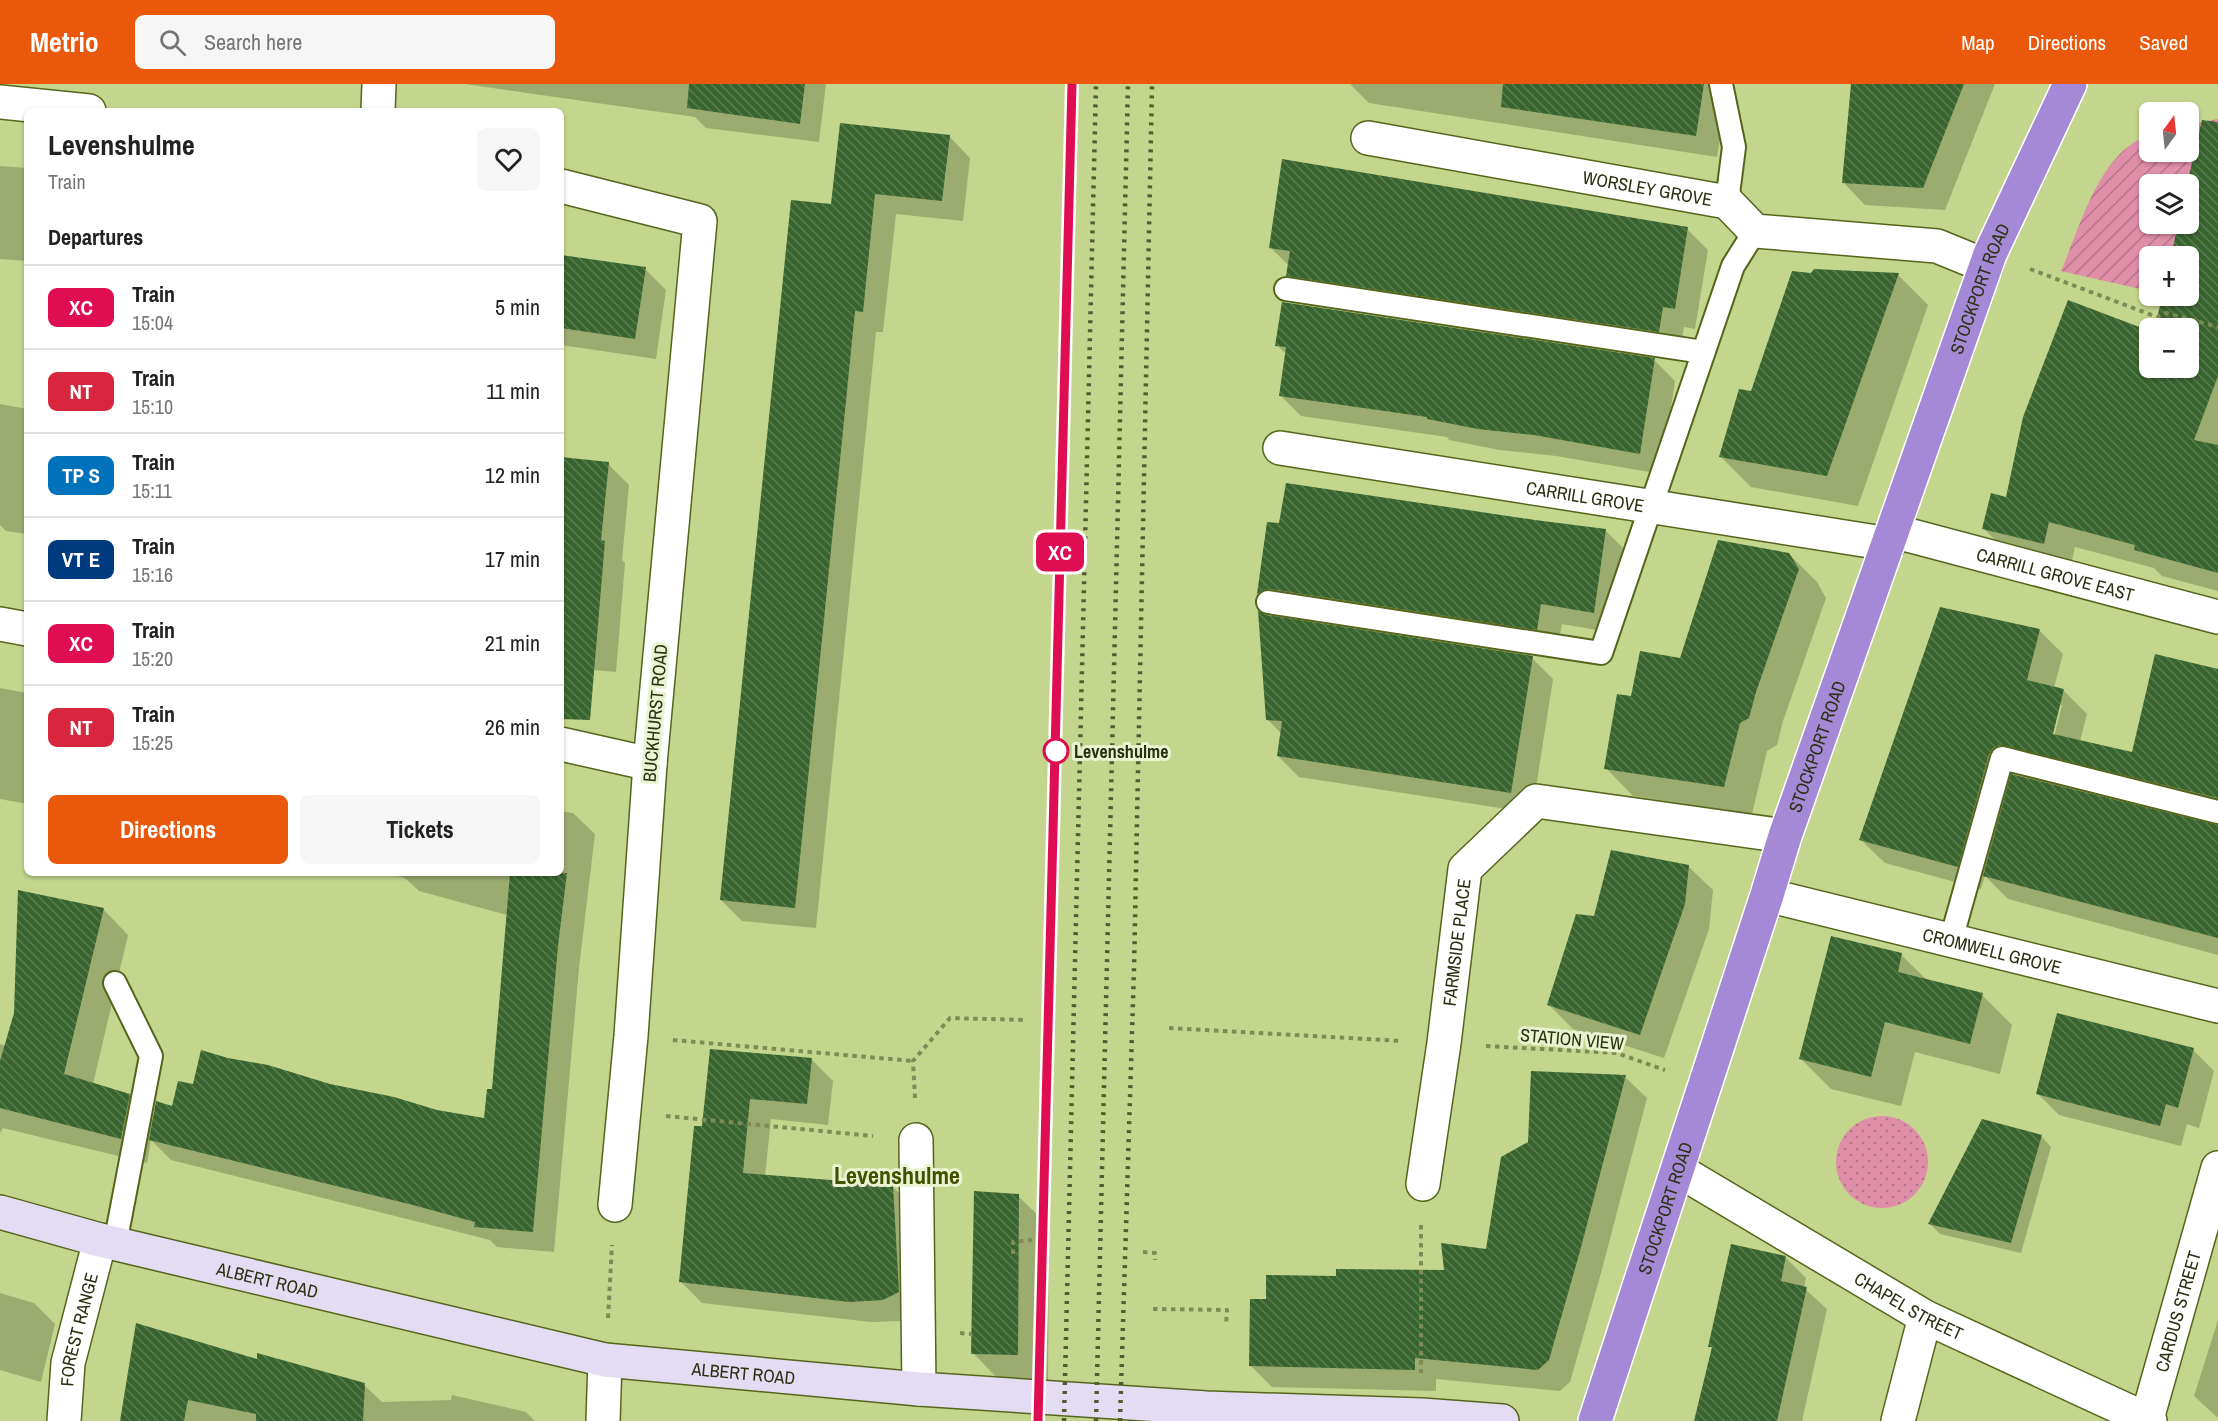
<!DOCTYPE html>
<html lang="en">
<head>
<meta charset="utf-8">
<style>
	:root { --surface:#fff; --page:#f6f6f6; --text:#222; --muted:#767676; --line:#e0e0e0; --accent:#ea580c }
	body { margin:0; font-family:"Archivo Narrow",sans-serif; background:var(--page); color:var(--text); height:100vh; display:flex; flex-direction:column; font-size:22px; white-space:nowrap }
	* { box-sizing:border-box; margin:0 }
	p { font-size:20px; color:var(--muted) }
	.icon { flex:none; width:33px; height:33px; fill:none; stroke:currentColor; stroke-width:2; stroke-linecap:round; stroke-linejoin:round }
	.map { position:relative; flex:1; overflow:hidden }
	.sheet { position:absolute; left:24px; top:24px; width:540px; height:768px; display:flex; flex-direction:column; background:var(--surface); border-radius:9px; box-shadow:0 2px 4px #0004 }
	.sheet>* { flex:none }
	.badge { padding:0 12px; border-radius:9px; font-size:21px; line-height:39px }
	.needle { width:39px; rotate:15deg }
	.tools { position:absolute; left:2139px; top:18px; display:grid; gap:12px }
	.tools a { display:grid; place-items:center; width:60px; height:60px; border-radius:9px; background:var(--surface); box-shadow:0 2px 4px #0004; font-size:30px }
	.map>.badge { position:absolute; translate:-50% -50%; box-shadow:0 0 0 3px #fff }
	h2 { padding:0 24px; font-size:22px; line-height:54px }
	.round { display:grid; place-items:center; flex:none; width:63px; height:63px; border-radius:9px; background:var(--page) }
	.head { display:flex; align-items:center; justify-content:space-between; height:102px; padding:0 24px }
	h1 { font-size:28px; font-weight:700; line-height:45px }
	.action { display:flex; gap:12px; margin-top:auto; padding:12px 24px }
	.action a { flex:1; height:69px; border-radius:9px; background:var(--accent); color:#fff; font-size:24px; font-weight:700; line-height:69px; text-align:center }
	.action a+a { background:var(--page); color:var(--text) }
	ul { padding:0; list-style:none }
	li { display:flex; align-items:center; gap:18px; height:84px; padding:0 24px; border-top:2px solid var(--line) }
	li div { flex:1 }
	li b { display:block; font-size:22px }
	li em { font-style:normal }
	li .badge { min-width:66px; font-weight:700; text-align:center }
	header { display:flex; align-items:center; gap:36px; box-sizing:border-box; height:84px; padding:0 30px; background:var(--accent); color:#fff }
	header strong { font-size:28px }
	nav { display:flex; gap:33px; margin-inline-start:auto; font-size:21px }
	.search { width:420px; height:54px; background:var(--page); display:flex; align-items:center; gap:15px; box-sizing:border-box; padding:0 21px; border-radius:9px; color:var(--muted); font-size:22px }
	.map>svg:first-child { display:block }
</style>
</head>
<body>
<header>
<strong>Metrio</strong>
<div class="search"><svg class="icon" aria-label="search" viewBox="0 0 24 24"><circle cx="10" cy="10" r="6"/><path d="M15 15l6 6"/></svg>Search here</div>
<nav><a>Map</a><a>Directions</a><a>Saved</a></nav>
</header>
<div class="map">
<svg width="2218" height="1337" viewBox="0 0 2218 1337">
	<defs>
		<pattern id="grass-dots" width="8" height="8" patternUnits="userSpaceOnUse" patternTransform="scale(1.5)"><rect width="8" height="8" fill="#e08fa8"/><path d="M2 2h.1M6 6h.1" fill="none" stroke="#b67588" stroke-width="1.8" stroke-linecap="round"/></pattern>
		<pattern id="garden-furrows" width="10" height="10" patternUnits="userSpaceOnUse" patternTransform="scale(1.5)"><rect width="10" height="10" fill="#e08fa8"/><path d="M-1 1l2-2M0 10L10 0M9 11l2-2" fill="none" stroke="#b67588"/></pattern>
		<pattern id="building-back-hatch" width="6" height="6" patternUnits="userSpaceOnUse" patternTransform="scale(1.5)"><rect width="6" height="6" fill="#38652e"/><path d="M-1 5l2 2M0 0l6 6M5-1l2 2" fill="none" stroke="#5a7c50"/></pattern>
	</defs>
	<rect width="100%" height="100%" fill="#c4d68d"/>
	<!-- grass -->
	<circle fill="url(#grass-dots)" cx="1882" cy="1078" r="46"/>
	<!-- garden -->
	<path fill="url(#garden-furrows)" d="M 2218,35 L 2218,85 L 2187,100 L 2150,100 L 2150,140 L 2178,140 L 2171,172 L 2150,172 L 2149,207 L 2061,187 C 2078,148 2094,88 2129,62 C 2135,57 2143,54 2149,51 L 2150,68 L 2188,68 L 2189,41 Z"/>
	<!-- shadow -->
	<g fill="#0003" fill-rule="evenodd">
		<polygon points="465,0 826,0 819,58 706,44 695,33"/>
		<polygon points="1350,0 1719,0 1726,15 1717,73 1369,19"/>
		<polygon points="1852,0 1995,0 1945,126 1865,121 1843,98"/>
		<polygon points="949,52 970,74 963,137 896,130 883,248 876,248 816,844 742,837 721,816 832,122"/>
		<polygon points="0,82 27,84 27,177 0,175"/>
		<polygon points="2218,86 2218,507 2162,492 2154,484 2075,463 2070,486 2010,471 1984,445 2007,415 2150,284 2188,284 2188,244 2156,244 2164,212 2188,212 2188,172 2173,172 2180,140 2188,140"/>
		<polygon points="1687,145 1708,166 1695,245 1684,243 1680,268 1309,212 1288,191 1289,182 1270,163"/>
		<polygon points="561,172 645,185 666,206 656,275 561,261"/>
		<polygon points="1812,191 1898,191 1928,221 1858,422 1751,403 1721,373"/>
		<polygon points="1277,261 1654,276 1675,297 1661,390 1556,372 1500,366 1449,356 1447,353 1301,332 1280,311 1286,270"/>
		<polygon points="0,320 27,325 27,450 6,447 0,441"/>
		<polygon points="561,375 608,380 629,401 622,476 625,479 616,588 561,583"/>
		<polygon points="1268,439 1605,446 1626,467 1614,549 1562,540 1557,566 1279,530 1259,510"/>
		<polygon points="1789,470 1817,498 1826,514 1783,637 1777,661 1767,667 1752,730 1633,712 1606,684 1632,614 1681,576"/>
		<path d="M 1941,524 L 2040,547 L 2063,570 L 2054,604 L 2063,606 L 2087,630 L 2080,657 L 2133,670 L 2218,586 L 2218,731 L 2016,687 L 2013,692 L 2218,743 L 2218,871 L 2008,815 L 1985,792 L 1981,805 L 1885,779 L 1861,756 ZM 2058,621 L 2062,621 L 2053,657 L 2050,657 Z"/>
		<polygon points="1265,533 1532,574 1553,595 1532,729 1299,693 1278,672 1282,650 1268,636"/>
		<polygon points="0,604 27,609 27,720 0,715"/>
		<polygon points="561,727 573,729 595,750 579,884 554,1168 497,1163 490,1156 435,1142 171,1076 151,1056 147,1079 3,1044 0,1049 0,960 15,964 103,825 128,851 93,1000 129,1011 154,1036 173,1024 194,1002 329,1001 436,1027 486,1036 493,1007 507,831 419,807 405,794 383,789 561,789"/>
		<polygon points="1688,782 1713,806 1709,845 1664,974 1573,945 1549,921 1595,834"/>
		<polygon points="1901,871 1928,897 1982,911 2012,941 2000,990 1915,968 1901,1022 1831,1005 1801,975"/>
		<polygon points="2193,966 2214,987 2199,1044 2187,1040 2181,1062 2059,1031 2038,1010"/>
		<polygon points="812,976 833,997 828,1041 771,1035 765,1092 892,1102 913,1123 904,1237 871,1238 702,1219 681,1198 703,1044"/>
		<polygon points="1625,993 1647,1014 1601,1189 1570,1298 1560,1307 1436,1295 1436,1307 1272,1303 1250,1281 1268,1217 1338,1193 1445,1188 1488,1167 1529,1059"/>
		<polygon points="2041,1052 2051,1063 2021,1169 1940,1150 1930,1140"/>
		<polygon points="1018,1112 1049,1142 1048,1301 1003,1300 973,1269"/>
		<polygon points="1785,1173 1806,1194 1804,1204 1827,1225 1802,1337 1696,1337 1713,1265 1710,1262"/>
		<polygon points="0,1209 34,1219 55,1240 41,1298 0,1286"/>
		<polygon points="2218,1236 2218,1334 2194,1312"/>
		<polygon points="258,1277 364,1301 382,1318 451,1316 452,1311 526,1328 535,1337 121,1337"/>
	</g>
	<!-- building -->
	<g fill="url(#building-back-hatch)">
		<polygon points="689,0 805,0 800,40 687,24"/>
		<polygon points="1503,0 1704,0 1696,52 1501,23"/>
		<polygon points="1851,0 1964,0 1923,104 1842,99"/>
		<polygon points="2202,36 2218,38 2218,292 2194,356 2218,361 2218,489 2134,466 2135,461 2049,438 2044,460 1982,445 1991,409 2006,413 2023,333 2068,216 2150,247 2150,284 2188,284 2188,244 2155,244 2162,212 2188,212 2188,172 2171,172 2178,140 2188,140 2187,100"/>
		<polygon points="840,39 950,51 942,117 875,110 863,228 855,227 795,824 720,816 791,116 831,120"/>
		<polygon points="1282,75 1688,143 1675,225 1663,223 1659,248 1286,192 1290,167 1269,164"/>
		<polygon points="561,171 646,183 635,255 561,244"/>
		<polygon points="1814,185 1899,189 1827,392 1719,373 1739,305 1751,307 1792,187 1811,189"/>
		<polygon points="1282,218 1655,274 1640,370 1534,351 1478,345 1427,335 1427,333 1279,312 1286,263 1275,262"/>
		<polygon points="561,373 609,378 601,456 605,457 590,636 561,635"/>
		<polygon points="1286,399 1535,436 1606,445 1594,529 1541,520 1537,546 1270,505 1263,506 1257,510 1267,438 1279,439"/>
		<polygon points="1718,456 1789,469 1799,485 1756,608 1749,634 1740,639 1724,703 1604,685 1617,610 1631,612 1640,567 1680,574"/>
		<polygon points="1940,523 2040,545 2027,596 2064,605 2053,650 2132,668 2155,570 2218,585 2218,714 1999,661 1993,664 1989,670 1958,783 1859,756"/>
		<polygon points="1258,527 1266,531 1533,572 1511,709 1277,672 1282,637 1266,636"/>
		<polygon points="2011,690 2218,741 2218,854 1983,792"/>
		<polygon points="1611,766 1689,781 1685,820 1640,951 1547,921 1576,830 1594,832"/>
		<polygon points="510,789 567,789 558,862 533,1148 474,1143 475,1138 413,1121 149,1056 156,1017 172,1022 178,997 193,1000 201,966 228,974 268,981 330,1000 394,1013 437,1026 484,1034 487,1005 492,1005"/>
		<polygon points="18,806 104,824 64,990 130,1010 121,1055 0,1024 0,977 14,929"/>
		<polygon points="1831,852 1902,869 1898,888 1983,909 1970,960 1885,938 1871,993 1799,975"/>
		<polygon points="2057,929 2194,964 2178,1024 2166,1020 2160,1042 2036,1010"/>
		<polygon points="710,965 812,974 807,1020 750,1015 743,1089 893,1101 899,1208 883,1216 849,1218 679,1198 694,1042 702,1042"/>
		<polygon points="1531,987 1626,991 1580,1167 1549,1276 1538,1286 1415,1274 1415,1286 1249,1282 1250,1215 1266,1215 1266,1191 1336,1192 1336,1185 1444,1186 1441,1159 1486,1165 1501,1073 1528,1058"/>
		<polygon points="1982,1035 2042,1051 2011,1159 1928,1140"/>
		<polygon points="974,1107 1019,1110 1018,1271 971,1270"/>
		<polygon points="1731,1160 1786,1172 1781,1197 1807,1203 1777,1337 1694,1337 1712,1263 1708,1263"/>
		<polygon points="136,1239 257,1275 257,1269 365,1299 363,1337 256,1337 256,1330 188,1316 184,1337 120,1337"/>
	</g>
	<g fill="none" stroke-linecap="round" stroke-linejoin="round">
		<!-- lane casing -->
		<g stroke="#56651c" stroke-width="26">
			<g id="lane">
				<polyline points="1721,0 1734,63 1727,118"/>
				<polyline points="1286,205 1703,268"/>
				<polyline points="1268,518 1601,569 1733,182 1755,147"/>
				<polyline points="1951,856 2002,674 2218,728"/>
				<polyline points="115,899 151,972 115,1160"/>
			</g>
		</g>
		<!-- street casing -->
		<g stroke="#56651c" stroke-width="36">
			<g id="street">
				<polyline points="0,18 89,27"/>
				<polyline points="378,27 379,0"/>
				<path id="s1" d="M 1368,54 L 1727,118 L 1755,147 L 1937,162 L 1986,182"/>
				<polyline points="561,102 700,137 650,680 631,952 615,1121"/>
				<path id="s2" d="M 1280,364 L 1889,460"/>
				<path id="s3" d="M 1893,447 L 2218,533"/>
				<polyline points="0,540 27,545"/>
				<polyline points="561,660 650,680"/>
				<path id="s4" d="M 1767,811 L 2218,922"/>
				<polyline points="916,1056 919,1305"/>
				<path id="s5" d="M 1678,1086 L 1925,1233 L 2150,1337"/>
				<path id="s6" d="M 1423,1100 L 1444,959 L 1465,785 L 1536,717 L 1785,752"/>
				<path id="s7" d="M 2147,1335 L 2218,1084"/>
				<path id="s8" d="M 64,1337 L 68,1279 L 100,1156"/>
				<polyline points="603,1337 605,1276"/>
				<polyline points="1898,1337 1925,1233"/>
			</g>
		</g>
		<!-- secondary casing -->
		<g stroke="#56651c" stroke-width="36">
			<g id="secondary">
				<path id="s9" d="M 0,1128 L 100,1156 L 605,1276 L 919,1305 L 1206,1324 L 1422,1331 L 1502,1337"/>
			</g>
		</g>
		<!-- highway casing -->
		<g stroke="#fff" stroke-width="36">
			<g id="highway">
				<path id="s10" d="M 1595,1337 L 1767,811 L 1785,752 L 1990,170 L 2070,0"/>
			</g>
		</g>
		<!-- path -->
		<g stroke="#7e8b56" stroke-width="4" stroke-dasharray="4.5 4.5" stroke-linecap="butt">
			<polyline points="2030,185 2157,233 2166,229 2218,243"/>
			<polyline points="1169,944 1401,957"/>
			<polyline points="673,956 913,977"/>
			<polyline points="1486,962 1617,969 1665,986"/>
			<polyline points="915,1014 913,977 950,934 1024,936"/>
			<polyline points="666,1032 873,1052"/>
			<polyline points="1421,1141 1421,1289"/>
			<polyline points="1143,1168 1155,1169 1155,1176"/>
			<polyline points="1013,1170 1013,1158 1032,1156"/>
			<polyline points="1153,1225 1227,1226 1226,1241"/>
			<polyline points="608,1234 612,1161"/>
			<polyline points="960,1249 971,1250"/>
		</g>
		<!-- lane -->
		<use href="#lane" stroke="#fff" stroke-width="22"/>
		<!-- street -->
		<use href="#street" stroke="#fff" stroke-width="33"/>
		<!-- secondary -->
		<use href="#secondary" stroke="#e4dcf3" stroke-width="33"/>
		<!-- highway -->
		<use href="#highway" stroke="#a489d6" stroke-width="33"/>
		<!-- rail -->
		<g stroke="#525c33" stroke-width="4.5" stroke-dasharray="3 6" stroke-linecap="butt">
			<polyline points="1038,1337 1072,0"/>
			<polyline points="1064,1337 1096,0"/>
			<polyline points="1096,1337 1128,0"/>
			<polyline points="1120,1337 1134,885 1152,0"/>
		</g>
	</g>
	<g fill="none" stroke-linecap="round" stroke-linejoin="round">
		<!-- line casing -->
		<g stroke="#fff" stroke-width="14">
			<polyline id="line" points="1038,1337 1072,0"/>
		</g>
		<!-- line -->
		<use href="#line" stroke="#df0d52" stroke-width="9"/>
	</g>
	<!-- markers -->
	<circle fill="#fff" stroke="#df0d52" stroke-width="3" cx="1056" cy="667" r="12"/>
	<g text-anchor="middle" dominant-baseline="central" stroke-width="6" stroke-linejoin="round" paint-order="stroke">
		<!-- street labels -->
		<g font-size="18" fill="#2a3113" stroke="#e9f3cf">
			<text stroke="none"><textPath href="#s1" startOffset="284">WORSLEY GROVE</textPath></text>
			<text stroke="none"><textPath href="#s10" startOffset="1196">STOCKPORT ROAD</textPath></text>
			<text stroke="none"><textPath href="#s2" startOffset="309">CARRILL GROVE</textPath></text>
			<text stroke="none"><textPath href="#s3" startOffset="168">CARRILL GROVE EAST</textPath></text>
			<text transform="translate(655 629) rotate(-85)">BUCKHURST ROAD</text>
			<text stroke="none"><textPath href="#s10" startOffset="710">STOCKPORT ROAD</textPath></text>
			<text stroke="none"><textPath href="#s6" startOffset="244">FARMSIDE PLACE</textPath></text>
			<text stroke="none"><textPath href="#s4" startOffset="232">CROMWELL GROVE</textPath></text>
			<text transform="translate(1572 955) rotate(5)">STATION VIEW</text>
			<text stroke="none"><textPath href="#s10" startOffset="224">STOCKPORT ROAD</textPath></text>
			<text stroke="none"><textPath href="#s9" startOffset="276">ALBERT ROAD</textPath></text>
			<text stroke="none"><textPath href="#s5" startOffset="268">CHAPEL STREET</textPath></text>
			<text stroke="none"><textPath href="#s7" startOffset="112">CARDUS STREET</textPath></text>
			<text stroke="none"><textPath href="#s8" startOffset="93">FOREST RANGE</textPath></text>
			<text stroke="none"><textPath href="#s9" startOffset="762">ALBERT ROAD</textPath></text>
		</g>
		<!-- stop labels -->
		<g font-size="18" font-weight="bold" fill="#2a3113" stroke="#e9f3cf" text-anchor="start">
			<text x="1074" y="667">Levenshulme</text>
		</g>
		<!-- district labels -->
		<g font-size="24" font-weight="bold" fill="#435000" stroke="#e9f3cf">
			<text x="897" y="1091">Levenshulme</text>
		</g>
	</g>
</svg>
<div class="tools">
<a><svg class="needle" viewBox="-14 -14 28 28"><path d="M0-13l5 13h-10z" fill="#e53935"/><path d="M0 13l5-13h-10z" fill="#767676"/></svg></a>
<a><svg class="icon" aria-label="layers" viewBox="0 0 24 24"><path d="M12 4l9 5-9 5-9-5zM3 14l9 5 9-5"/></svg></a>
<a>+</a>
<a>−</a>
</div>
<b class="badge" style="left:1060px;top:468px;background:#df0d52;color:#fff">XC</b>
<section class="sheet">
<div class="head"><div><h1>Levenshulme</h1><p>Train</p></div><a class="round"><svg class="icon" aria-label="heart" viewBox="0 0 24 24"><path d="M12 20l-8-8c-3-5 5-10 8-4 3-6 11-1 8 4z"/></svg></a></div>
<h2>Departures</h2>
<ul>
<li><span class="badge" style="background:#df0d52;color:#fff">XC</span><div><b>Train</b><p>15:04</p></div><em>5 min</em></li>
<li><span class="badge" style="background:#d7263d;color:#fff">NT</span><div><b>Train</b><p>15:10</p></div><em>11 min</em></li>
<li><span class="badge" style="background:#0072bc;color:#fff">TP S</span><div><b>Train</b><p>15:11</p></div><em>12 min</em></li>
<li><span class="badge" style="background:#003b80;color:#fff">VT E</span><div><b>Train</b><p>15:16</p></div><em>17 min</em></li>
<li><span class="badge" style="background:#df0d52;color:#fff">XC</span><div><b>Train</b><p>15:20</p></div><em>21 min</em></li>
<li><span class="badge" style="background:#d7263d;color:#fff">NT</span><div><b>Train</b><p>15:25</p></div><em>26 min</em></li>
</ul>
<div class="action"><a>Directions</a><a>Tickets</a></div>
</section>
</div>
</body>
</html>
